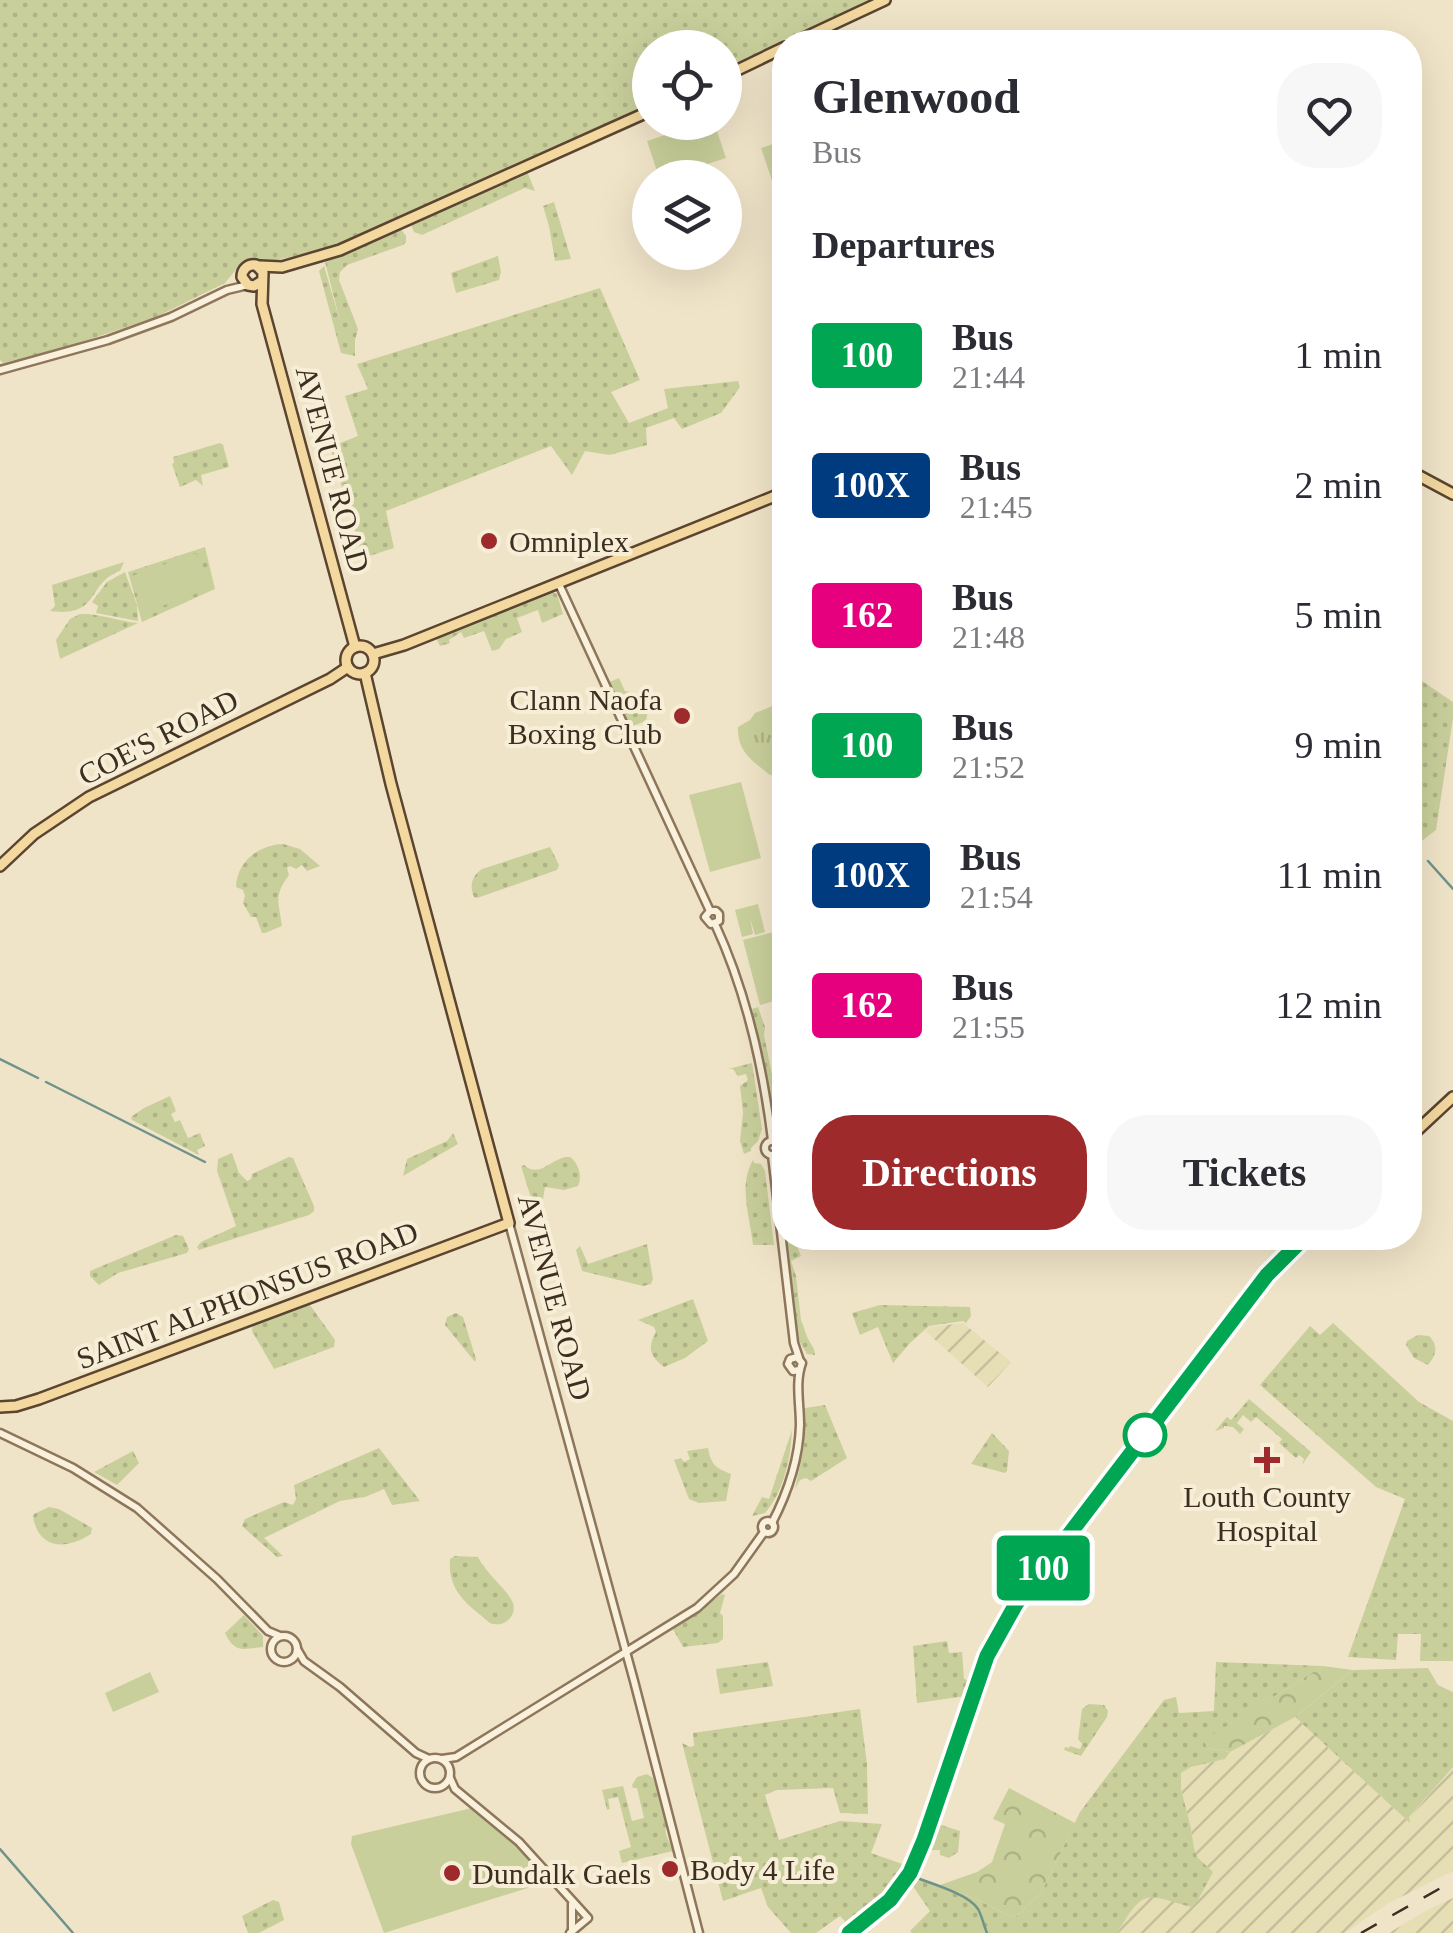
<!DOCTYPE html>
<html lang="en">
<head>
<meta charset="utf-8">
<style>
	:root { --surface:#fff; --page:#f7f7f7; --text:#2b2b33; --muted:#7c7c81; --accent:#9e2a2b }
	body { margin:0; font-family:Georgia,serif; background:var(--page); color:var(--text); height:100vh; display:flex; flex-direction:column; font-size:38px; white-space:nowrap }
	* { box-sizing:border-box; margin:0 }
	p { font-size:32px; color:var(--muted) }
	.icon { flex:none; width:55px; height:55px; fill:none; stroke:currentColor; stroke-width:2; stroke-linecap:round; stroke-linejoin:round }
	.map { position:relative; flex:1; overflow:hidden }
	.panel { position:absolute; left:772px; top:30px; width:650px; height:1220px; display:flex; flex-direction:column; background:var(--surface); border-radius:40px; box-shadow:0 10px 40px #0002 }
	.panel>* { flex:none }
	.badge { padding:0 20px; border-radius:8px; font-size:35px; line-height:65px }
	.controls { position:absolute; left:632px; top:30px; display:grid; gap:20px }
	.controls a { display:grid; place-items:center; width:110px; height:110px; border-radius:50%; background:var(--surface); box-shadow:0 10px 40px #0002; font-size:50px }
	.map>.badge { position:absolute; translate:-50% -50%; box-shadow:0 0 0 5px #fff }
	h2 { padding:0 40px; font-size:38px; line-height:90px }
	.round { display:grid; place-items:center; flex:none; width:105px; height:105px; border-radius:40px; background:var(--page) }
	.head { display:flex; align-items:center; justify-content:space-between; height:170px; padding:0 40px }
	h1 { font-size:48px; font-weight:700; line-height:75px }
	.action { display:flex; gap:20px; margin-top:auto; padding:20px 40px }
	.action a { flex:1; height:115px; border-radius:40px; background:var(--accent); color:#fff; font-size:40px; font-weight:700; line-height:115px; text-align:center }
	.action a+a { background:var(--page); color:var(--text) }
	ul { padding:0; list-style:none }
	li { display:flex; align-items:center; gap:30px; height:130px; padding:0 40px }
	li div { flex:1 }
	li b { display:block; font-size:38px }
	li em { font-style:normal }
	li .badge { min-width:110px; font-weight:700; text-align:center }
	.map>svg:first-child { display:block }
</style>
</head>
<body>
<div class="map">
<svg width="1453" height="1933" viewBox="0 0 1453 1933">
	<defs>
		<pattern id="farmland-furrows" width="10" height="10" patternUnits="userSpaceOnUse" patternTransform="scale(2.5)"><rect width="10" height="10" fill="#e6deb5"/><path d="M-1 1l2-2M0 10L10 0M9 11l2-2" fill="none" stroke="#c6bf9b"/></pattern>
		<pattern id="grass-dots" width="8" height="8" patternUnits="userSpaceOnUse" patternTransform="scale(2.5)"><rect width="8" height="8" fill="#c9cf9b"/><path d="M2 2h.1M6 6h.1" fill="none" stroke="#aeb285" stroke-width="1.8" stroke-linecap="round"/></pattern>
		<pattern id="forest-crowns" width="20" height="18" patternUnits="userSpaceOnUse" patternTransform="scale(2.5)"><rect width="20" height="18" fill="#c9cf9b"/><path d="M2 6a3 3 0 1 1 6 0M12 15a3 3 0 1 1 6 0" fill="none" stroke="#aeb285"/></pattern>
		<pattern id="park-tufts" width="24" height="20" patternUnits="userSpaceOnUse" patternTransform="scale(2.5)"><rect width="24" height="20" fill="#c9cf9b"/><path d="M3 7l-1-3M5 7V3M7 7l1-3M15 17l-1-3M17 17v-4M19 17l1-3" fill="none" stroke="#aeb285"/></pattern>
	</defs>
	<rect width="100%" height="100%" fill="#f0e4c8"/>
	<!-- farmland -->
	<g fill="url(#farmland-furrows)">
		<polygon points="963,1323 1011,1362 988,1387 925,1331 930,1327"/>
		<polygon points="1295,1717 1409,1822 1409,1818 1453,1767 1453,1871 1387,1904 1345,1933 1117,1933 1135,1904 1145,1898 1154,1896 1213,1872 1197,1857 1194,1848 1191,1828 1181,1789 1181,1773 1191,1767 1225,1759 1230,1752"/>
		<polygon points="1453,1898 1453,1933 1389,1933 1427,1910"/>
	</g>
	<!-- grass -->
	<g fill="url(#grass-dots)">
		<polygon points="0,0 868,0 725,69 725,48 650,48 650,105 372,230 333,246 299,255 276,260 249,259 243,261 225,283 156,317 64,348 3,363 0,360"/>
		<polygon points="526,169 535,191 525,188 518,191 422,235 414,232 411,225 417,219"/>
		<polygon points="554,202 571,259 555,261 549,226 543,206"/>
		<polygon points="400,228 406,236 406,242 403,245 347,265 340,272 339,280 358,329 355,340 355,356 341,353 319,271 324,266 340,321 325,262"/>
		<polygon points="498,256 501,272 499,280 456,293 451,273"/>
		<polygon points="600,288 640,380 611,392 629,423 668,408 664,389 738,381 740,387 721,413 682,429 674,418 646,428 647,445 609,455 585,451 572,475 551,446 386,511 394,548 363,558 330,447 358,436 345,396 368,389 357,364"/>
		<polygon points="220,443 223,445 229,467 201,475 203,486 196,480 180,487 172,464 174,463 173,457"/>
		<polygon points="205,547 215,589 142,622 128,572"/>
		<path d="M 124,562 L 120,571 C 86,583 101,618 50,611 L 55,606 L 52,585 Z"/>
		<polygon points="125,572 137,605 138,621 96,613 98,606 92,602 107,582"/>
		<polygon points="550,591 557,594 563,614 542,623 538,610 517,618 522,632 506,639 499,649 492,651 484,631 464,638 461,632 449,640 450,643 440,646 436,638 462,625"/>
		<path d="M 80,614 C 99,613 118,621 138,623 L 60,659 L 56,640 L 70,619 Z"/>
		<polygon points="1410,673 1453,702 1453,718 1436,830 1419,843 1410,834"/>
		<polygon points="619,678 625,691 641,694 648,711 646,721 630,727 609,682"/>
		<path d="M 283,844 L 300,849 L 320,866 L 307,871 L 302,865 L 296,869 L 290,866 L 287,868 L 289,875 C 273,896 279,903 282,926 L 265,933 L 262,933 L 256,917 L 251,917 L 243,903 L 245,896 L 243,890 L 236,887 C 237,861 259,845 283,844 Z"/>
		<path d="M 550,847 L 559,865 L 557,870 L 477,898 L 474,897 C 469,885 472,876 482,869 Z"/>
		<polygon points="758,1007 765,1027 764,1035 779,1109 785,1114 785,1140 775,1126 764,1057 752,1009"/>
		<polygon points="752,1063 762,1129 758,1141 751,1148 751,1151 744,1154 740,1141 743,1113 740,1086 748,1080 746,1074 738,1076 733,1069 728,1069"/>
		<polygon points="170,1096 176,1111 171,1114 175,1122 180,1120 188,1138 200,1133 205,1146 197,1150 199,1155 132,1120 131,1117 144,1108"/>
		<polygon points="453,1133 458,1144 403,1176 407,1159 447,1141"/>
		<polygon points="232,1153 239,1173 247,1181 251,1179 252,1174 289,1157 293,1158 314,1206 314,1211 309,1215 199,1250 197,1247 201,1242 236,1226 217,1171 218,1159"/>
		<path d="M 565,1157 L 570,1157 C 578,1162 583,1177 578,1186 L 564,1190 L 545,1187 L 543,1199 L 532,1201 L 521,1166 L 524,1165 C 539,1178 549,1161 565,1157 Z"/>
		<path d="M 753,1160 L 754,1163 L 761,1164 L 765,1171 L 774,1245 L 753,1245 C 750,1216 738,1186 753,1160 Z"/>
		<polygon points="176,1235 183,1236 189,1249 187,1253 118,1273 99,1285 90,1276 90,1271"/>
		<polygon points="787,1238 794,1238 801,1256 791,1261 796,1276 801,1320 808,1339 814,1349 815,1355 807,1354 799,1341"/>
		<polygon points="647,1244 653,1279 651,1284 643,1286 582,1271 576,1250 580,1246 588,1264"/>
		<path d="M 693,1299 L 708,1341 L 685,1358 L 664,1367 C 650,1356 647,1348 656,1332 L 654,1327 L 638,1320 Z"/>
		<polygon points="307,1304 310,1305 335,1340 334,1347 274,1369 252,1331 253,1324"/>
		<polygon points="880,1305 970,1307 971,1316 966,1323 963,1321 929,1326 910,1343 893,1363 878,1327 860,1335 852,1313"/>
		<polygon points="456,1313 463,1317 476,1359 475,1362 445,1325 447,1317"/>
		<polygon points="1333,1323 1419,1402 1453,1421 1453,1661 1420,1661 1421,1634 1398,1634 1396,1660 1348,1657 1405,1499 1376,1487 1260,1385 1310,1326 1320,1335"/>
		<path d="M 1418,1335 L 1429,1336 C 1439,1346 1436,1355 1428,1365 L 1414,1358 L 1406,1345 L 1407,1341 Z"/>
		<polygon points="1249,1399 1311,1452 1302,1465 1304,1459 1299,1455 1296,1458 1279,1443 1282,1439 1256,1417 1251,1422 1243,1415 1237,1423 1244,1429 1240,1434 1233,1427 1224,1426 1224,1428 1215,1431 1227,1417 1231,1420"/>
		<polygon points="825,1405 847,1458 811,1481 806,1478 800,1480 795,1489 804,1446 805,1408"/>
		<path d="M 792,1430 C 791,1458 784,1491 765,1513 L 752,1516 L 762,1497 L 769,1499 Z"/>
		<polygon points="992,1433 1009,1451 1007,1471 1005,1473 971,1464"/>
		<polygon points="379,1448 420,1501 392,1505 384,1489 365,1497 340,1501 264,1538 283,1556 277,1557 242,1526 245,1519 284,1502 293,1505 296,1499 294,1485"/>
		<path d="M 708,1448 C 711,1465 716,1468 731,1474 L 726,1501 L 699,1503 L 689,1499 L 674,1460 L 681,1458 L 684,1462 L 690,1459 L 687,1451 Z"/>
		<polygon points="133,1451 139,1463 117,1485 94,1472"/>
		<path d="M 49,1507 L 59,1509 L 92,1528 L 91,1534 C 66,1550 39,1550 33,1517 L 34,1514 Z"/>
		<path d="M 455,1556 L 478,1557 C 487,1575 505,1587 512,1601 C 519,1615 504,1629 490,1623 C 489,1622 479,1614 478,1613 C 459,1598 448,1583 450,1559 Z"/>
		<polygon points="722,1594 725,1595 720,1613 723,1616 723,1639 718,1643 683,1647 673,1629"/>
		<path d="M 244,1615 L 263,1636 L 263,1647 C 243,1649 235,1654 225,1633 Z"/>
		<polygon points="947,1641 949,1653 962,1652 964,1679 970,1681 966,1696 917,1703 913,1646"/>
		<polygon points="768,1662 773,1686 720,1694 716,1669"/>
		<path d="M 1216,1662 L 1323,1666 L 1205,1740 L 1207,1748 L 1230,1752 L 1225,1759 L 1191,1767 L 1181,1773 L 1181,1789 L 1191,1828 L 1194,1848 L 1197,1857 L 1213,1872 L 1198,1900 L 1191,1907 C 1143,1893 1144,1889 1117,1933 L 912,1933 L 910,1931 L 930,1911 L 912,1885 L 916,1876 L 974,1898 L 1014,1918 L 1041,1893 L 1080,1812 L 1164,1700 L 1176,1697 L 1179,1713 L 1214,1711 Z"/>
		<polygon points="1428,1668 1438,1685 1453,1692 1453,1767 1409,1817 1410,1823 1295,1717 1353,1670"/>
		<polygon points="1089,1704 1104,1705 1108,1711 1107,1717 1081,1756 1064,1750 1065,1747 1069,1748 1070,1746 1080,1749 1082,1744 1078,1739 1082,1709"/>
		<path d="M 860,1709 L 867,1764 L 868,1814 L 840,1813 L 833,1788 L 777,1790 L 765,1795 L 779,1840 L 840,1821 L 882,1824 L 871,1853 L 908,1866 C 898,1893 871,1910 850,1927 L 840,1916 L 816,1933 L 791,1933 L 768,1907 L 761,1888 L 723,1901 L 682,1743 L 690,1747 L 694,1746 L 693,1733 Z"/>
		<path d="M 647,1774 L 653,1778 L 667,1824 C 662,1834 671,1842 673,1851 L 622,1863 L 619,1851 L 631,1847 L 618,1797 L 608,1799 L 610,1809 L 607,1810 L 602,1790 L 623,1786 L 632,1821 L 644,1818 L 637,1788 L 633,1788 L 632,1785 L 637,1777 Z"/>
		<polygon points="938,1824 960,1831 958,1852 949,1858 940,1855 940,1850 929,1850"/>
		<polygon points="273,1900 279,1902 284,1920 259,1933 248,1933 242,1916"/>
	</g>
	<!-- forest -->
	<g fill="url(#forest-crowns)">
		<polygon points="1323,1666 1353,1670 1295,1717 1230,1752 1207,1748 1204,1740"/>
		<polygon points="1009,1788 1075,1823 1041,1893 1014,1918 974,1898 940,1885 977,1872 992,1862 1005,1824 993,1819"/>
	</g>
	<!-- park -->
	<path fill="url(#park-tufts)" d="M 785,701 L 785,772 L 770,775 C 751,760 737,751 738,727 L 750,720 L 755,713 Z"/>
	<!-- garden -->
	<g fill="#c9cf9b">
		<polygon points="715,125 726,158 667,177 659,177 647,141 692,126 695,131"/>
		<polygon points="785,140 785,209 782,210 761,148"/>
		<polygon points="196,553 209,589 145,612 132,576"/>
		<polygon points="741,782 761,858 710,872 689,795"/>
		<polygon points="758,904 765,932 755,935 750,918 753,934 742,937 735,910"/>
		<polygon points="785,929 785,998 760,1005 743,940"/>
		<polygon points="150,1672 159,1692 113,1712 105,1693"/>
		<polygon points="472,1808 508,1838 550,1881 384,1933 351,1844 352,1836"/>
	</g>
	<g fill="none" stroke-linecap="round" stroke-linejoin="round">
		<!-- stream -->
		<g stroke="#6f938a" stroke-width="2.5">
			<polyline points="1428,861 1453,889"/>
			<polyline points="0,1059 38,1078"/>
			<polyline points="46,1082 205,1162"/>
			<polyline points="0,1849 73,1933"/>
			<path d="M 917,1878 C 933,1884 968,1894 978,1909 C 982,1916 984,1926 987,1933"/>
		</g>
		<!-- minor casing -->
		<g stroke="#8d765c" stroke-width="11">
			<g id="minor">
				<polyline points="0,370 108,340 171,317 227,290 248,285"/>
				<polyline points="558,582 710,911 716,911 719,914 719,921 711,924 705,917 710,911"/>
				<path d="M 715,924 C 746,991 763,1066 772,1140"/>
				<circle cx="772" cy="1148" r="7"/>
				<polyline points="772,1155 794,1343 799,1358"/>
				<polyline points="509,1223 634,1681 699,1933"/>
				<polyline points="0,1433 73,1468 137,1508 217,1579 268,1631 280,1636"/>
				<circle cx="768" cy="1527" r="6"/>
				<path d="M 772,1523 C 788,1492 799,1460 800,1425 C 800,1403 795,1382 802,1363 L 797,1357 L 790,1359 L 788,1364 L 793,1371 L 799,1370"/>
				<circle cx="284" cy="1649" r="13"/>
				<polyline points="297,1649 304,1661 340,1687 416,1753 429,1759"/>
				<circle cx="435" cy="1773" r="15"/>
				<polyline points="442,1759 456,1757 697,1608 734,1574 764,1532"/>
				<polyline points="450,1778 455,1789 519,1842 588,1918 570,1933"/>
				<polyline points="572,1931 572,1904"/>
			</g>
		</g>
		<!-- major casing -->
		<g stroke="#5b4430" stroke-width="14">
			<g id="major">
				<polyline points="795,42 885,0"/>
				<polyline points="725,76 785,47"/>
				<polyline points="260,266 282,267 340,250 650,111"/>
				<path d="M 262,281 L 254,286 L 248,285 L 242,277 C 242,269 248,264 256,265 L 263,272 L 262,304 L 355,647"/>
				<polyline points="1410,471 1453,494"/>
				<circle cx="360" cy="660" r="14"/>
				<polyline points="373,654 404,645 785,492"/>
				<polyline points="0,866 34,834 89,797 330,679 348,667"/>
				<polyline points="1410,1137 1453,1097"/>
				<polyline points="0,1407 16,1406 39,1399 509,1223 391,784 365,673"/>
				<polyline points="849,1933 890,1900 912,1870 987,1656 1017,1604 1267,1275 1304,1238"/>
			</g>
		</g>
		<!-- minor -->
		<use href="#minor" stroke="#faf1dc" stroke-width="6"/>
		<!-- major -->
		<use href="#major" stroke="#f3d9a0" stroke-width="9"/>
		<!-- rail -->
		<polyline stroke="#3d2e20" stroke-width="2.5" stroke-dasharray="18 18" stroke-linecap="butt" points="1361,1933 1453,1881"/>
	</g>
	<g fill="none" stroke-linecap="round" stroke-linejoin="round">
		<!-- line casing -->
		<g stroke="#fff" stroke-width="22">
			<polyline id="line" points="849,1933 890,1900 910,1873 924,1840 987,1656 1016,1604 1267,1275 1304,1238"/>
		</g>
		<!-- line -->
		<use href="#line" stroke="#00a651" stroke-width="15"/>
	</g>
	<!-- markers -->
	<g fill="#9e2a2b" stroke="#f7eed8" stroke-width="4">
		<circle cx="489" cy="541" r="10"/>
		<circle cx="682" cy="716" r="10"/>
		<path d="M1262 1445h10v10h10v10h-10v10h-10v-10h-10v-10h10z"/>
		<circle cx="670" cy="1869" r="10"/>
		<circle cx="452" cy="1873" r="10"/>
	</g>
	<circle fill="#fff" stroke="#00a651" stroke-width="5" cx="1145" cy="1435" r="20"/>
	<g text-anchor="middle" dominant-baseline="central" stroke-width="8" stroke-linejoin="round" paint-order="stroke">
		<!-- street labels -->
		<g font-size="30" fill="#3d2e20" stroke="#f7eed8">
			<text transform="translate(333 469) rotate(75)">AVENUE ROAD</text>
			<text transform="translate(158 737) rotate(-27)">COE'S ROAD</text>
			<text transform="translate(247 1295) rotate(-21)">SAINT ALPHONSUS ROAD</text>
			<text transform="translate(555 1297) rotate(75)">AVENUE ROAD</text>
		</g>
		<!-- poi labels -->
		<g font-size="30" fill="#3d2e20" stroke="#f7eed8" text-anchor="start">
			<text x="509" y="541">Omniplex</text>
			<text x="662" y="699" text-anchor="end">Clann Naofa<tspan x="662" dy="34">Boxing Club</tspan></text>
			<text x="1267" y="1496" text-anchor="middle">Louth County<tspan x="1267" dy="34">Hospital</tspan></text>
			<text x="690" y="1869">Body 4 Life</text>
			<text x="472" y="1873">Dundalk Gaels</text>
		</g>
	</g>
</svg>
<div class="controls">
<a><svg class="icon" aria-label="locate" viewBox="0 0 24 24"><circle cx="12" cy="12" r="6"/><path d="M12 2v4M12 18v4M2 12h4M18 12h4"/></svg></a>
<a><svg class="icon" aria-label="layers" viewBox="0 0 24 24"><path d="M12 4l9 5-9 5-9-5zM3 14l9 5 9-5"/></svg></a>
</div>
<b class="badge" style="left:1043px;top:1568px;background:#00a651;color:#fff">100</b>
<section class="panel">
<div class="head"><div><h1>Glenwood</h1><p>Bus</p></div><a class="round"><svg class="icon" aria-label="heart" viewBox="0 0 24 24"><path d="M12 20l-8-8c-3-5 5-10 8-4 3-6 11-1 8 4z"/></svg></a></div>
<h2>Departures</h2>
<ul>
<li><span class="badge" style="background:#00a651;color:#fff">100</span><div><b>Bus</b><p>21:44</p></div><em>1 min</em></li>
<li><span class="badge" style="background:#003b80;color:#fff">100X</span><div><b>Bus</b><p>21:45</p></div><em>2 min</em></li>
<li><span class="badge" style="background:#e6007e;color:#fff">162</span><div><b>Bus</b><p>21:48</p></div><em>5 min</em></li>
<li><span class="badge" style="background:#00a651;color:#fff">100</span><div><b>Bus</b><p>21:52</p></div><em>9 min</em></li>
<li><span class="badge" style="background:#003b80;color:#fff">100X</span><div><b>Bus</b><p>21:54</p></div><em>11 min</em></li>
<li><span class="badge" style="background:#e6007e;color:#fff">162</span><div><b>Bus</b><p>21:55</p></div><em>12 min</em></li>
</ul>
<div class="action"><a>Directions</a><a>Tickets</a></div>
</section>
</div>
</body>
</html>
